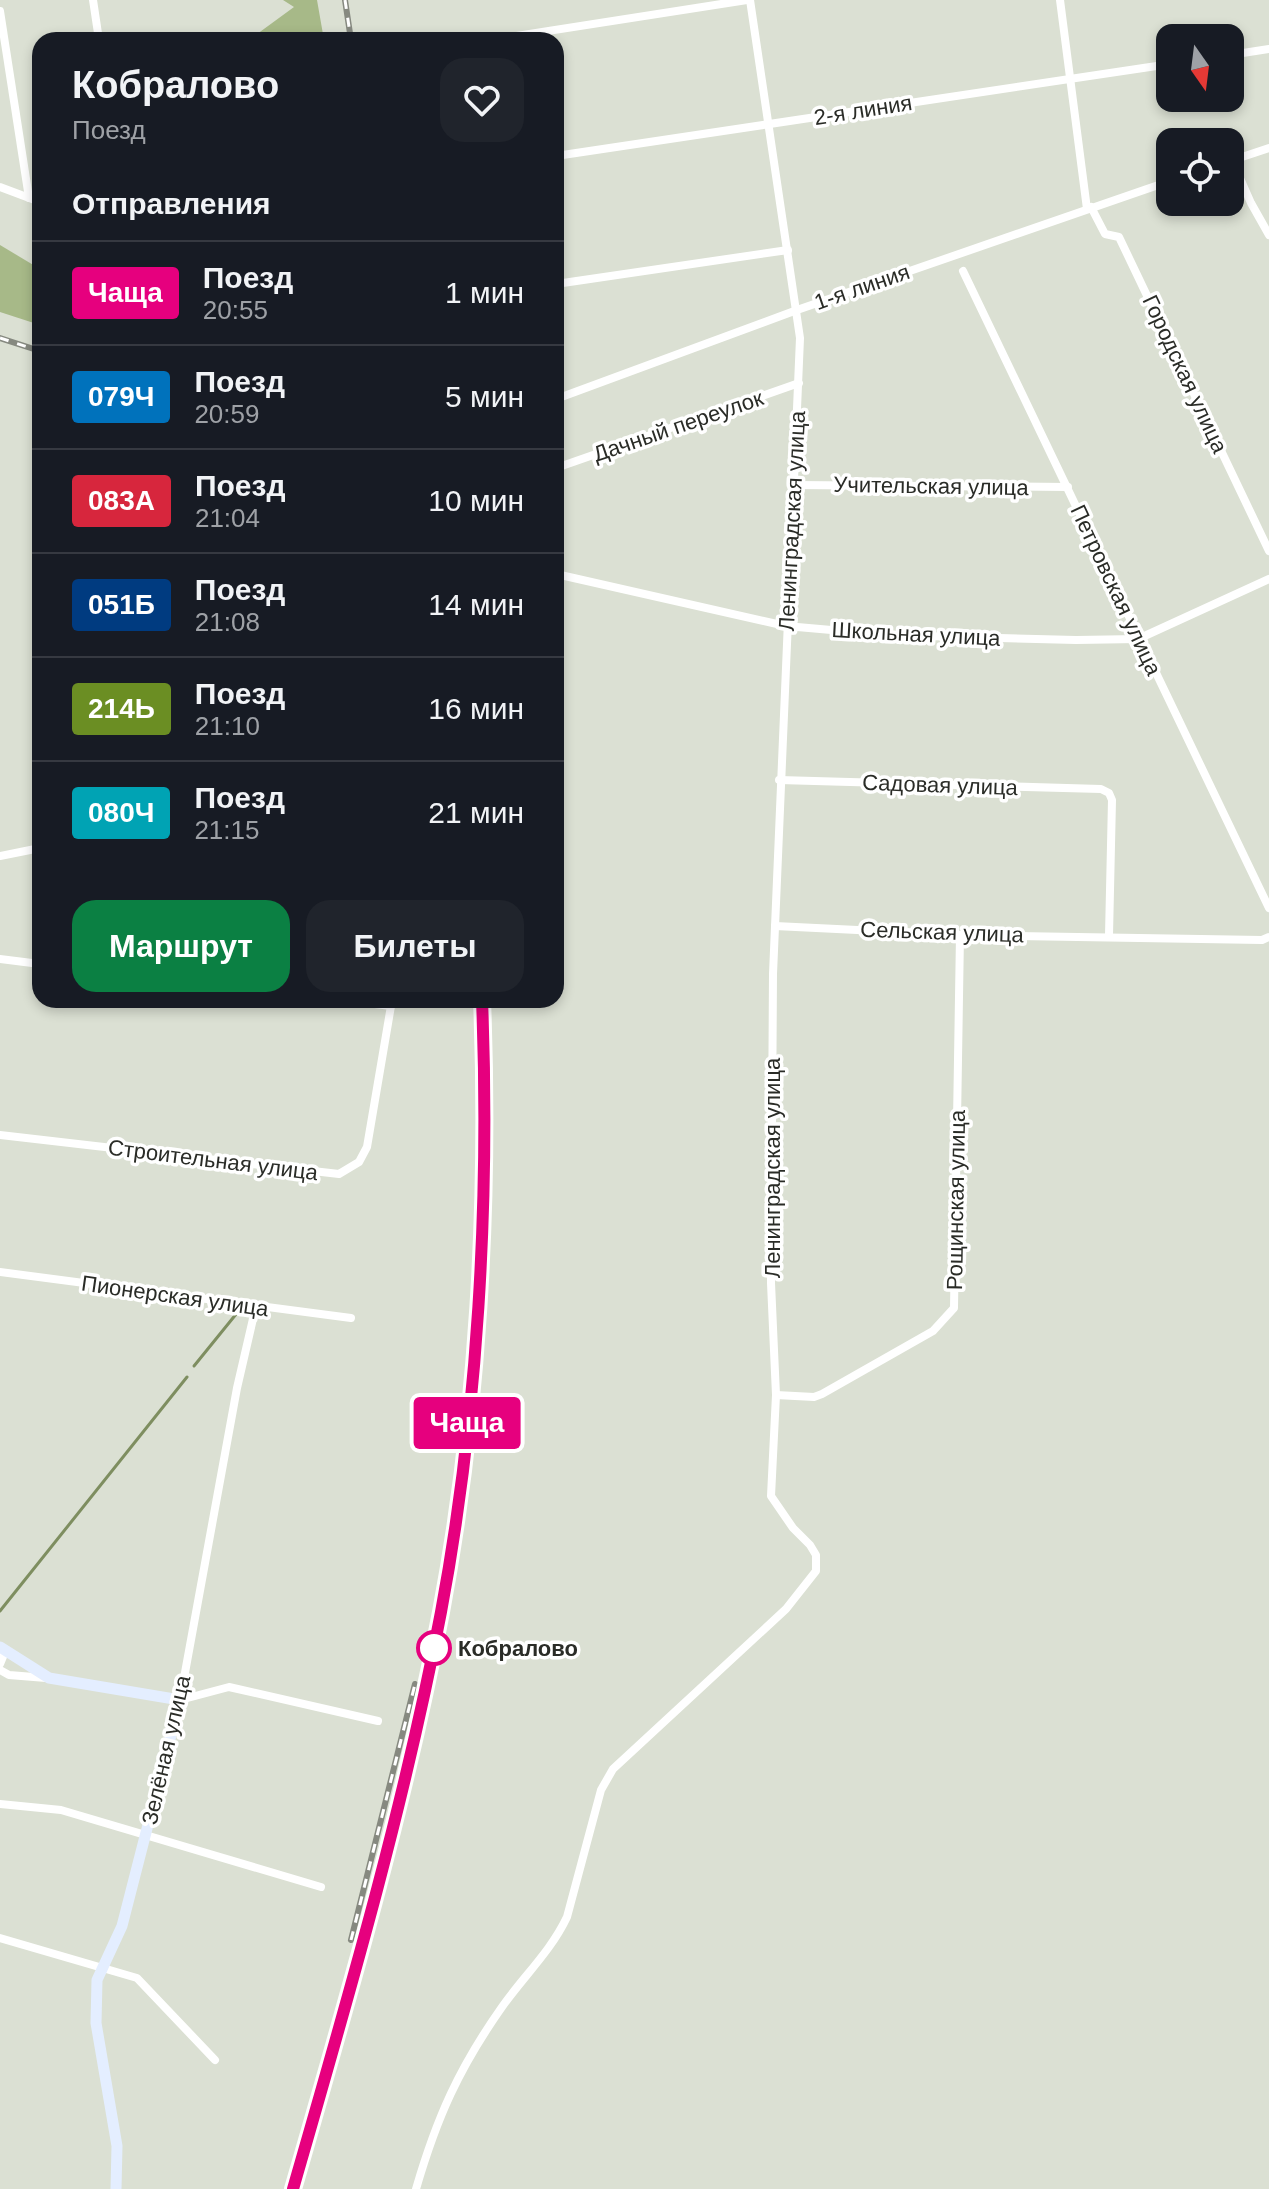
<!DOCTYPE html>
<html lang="ru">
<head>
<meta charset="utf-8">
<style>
	:root { --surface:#171b24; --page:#20242c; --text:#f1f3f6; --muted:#9ea1a6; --line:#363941; --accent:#0b8043 }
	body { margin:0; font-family:Helvetica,sans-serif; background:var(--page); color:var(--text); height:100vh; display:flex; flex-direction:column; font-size:30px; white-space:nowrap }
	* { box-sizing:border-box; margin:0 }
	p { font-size:26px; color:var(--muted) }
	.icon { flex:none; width:44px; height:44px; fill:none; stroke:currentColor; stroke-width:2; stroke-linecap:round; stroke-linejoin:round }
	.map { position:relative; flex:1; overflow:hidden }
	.details { position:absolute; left:32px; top:32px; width:532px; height:976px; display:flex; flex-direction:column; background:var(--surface); border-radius:24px; box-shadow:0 4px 12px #0003 }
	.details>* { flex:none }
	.badge { padding:0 16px; border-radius:6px; font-size:28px; line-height:52px }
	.needle { width:52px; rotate:166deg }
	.buttons { position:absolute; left:1156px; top:24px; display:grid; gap:16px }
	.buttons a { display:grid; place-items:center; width:88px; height:88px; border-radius:16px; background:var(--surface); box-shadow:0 4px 12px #0003; font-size:40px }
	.map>.badge { position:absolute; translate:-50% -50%; box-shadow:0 0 0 4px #fff }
	h2 { padding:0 40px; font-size:30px; line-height:72px }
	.round { display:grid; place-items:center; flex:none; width:84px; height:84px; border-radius:24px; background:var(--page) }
	.head { display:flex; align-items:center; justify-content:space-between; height:136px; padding:0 40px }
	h1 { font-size:38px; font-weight:700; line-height:60px }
	.cta { display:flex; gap:16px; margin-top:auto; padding:16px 40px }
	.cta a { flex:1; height:92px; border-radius:24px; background:var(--accent); color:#fff; font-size:32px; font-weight:700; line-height:92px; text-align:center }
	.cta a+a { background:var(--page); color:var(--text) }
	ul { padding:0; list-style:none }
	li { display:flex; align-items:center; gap:24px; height:104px; padding:0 40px; border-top:2px solid var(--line) }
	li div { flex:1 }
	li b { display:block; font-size:30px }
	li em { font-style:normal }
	li .badge { min-width:88px; font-weight:700; text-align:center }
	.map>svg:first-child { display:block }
</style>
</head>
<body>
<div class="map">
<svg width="1269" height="2189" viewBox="0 0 1269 2189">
	<rect width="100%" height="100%" fill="#dbe0d3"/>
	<!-- forest -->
	<g fill="#a7b988">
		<polygon points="283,0 317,0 324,40 249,40 294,7"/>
		<polygon points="0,245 40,269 40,325 0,312"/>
	</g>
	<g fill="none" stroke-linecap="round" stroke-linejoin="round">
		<!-- stream -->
		<g stroke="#7e8e60" stroke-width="3">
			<polyline points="194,1366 237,1313"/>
			<polyline points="0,1611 187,1377"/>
		</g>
		<!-- street -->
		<g stroke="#fff" stroke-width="8">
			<polyline points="93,0 99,40"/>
			<polyline points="1060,0 1087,209"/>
			<polyline points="0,11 29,198"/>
			<polyline points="490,40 747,0"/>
			<polyline points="1230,55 1269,49"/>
			<polyline points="556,156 1170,64"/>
			<polyline points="1232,160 1251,203 1269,235"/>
			<polyline points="1230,161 1269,148"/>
			<polyline points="0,187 40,202"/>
			<polyline points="1091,207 1105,234 1119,237 1269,551"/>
			<polyline points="963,271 1269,908"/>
			<polyline points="556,284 788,250"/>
			<polyline points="556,399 797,310 1170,181"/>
			<polyline points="556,468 799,383"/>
			<polyline points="794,485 1068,487"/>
			<polyline points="556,574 786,626 888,635 1076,640 1138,639 1269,579"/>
			<polyline points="779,780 1101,789 1109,793 1112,800 1109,935"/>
			<polyline points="0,856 40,848"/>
			<polyline points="775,926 960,935 1262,940 1269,937"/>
			<polyline points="0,959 40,964"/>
			<polyline points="342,1000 391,1006"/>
			<polyline points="0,1135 339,1174 359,1162 367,1147 392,1000"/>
			<polyline points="0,1272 351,1318"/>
			<polyline points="256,1306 237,1388 180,1700 229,1687 378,1721"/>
			<polyline points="776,1395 814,1397 822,1394 933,1331 954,1308 960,935"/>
			<polyline points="0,1664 5,1652"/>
			<polyline points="0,1670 9,1675 46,1678"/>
			<polyline points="0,1804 61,1810 321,1887"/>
			<polyline points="0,1938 137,1978 215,2060"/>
			<path d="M 416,2189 C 437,2117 459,2068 502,2007 C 523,1977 551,1951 567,1917 L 601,1790 L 613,1769 L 786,1609 L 816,1571 L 816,1555 L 810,1545 L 793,1528 L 771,1496 L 776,1395 L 771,1283 L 773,974 L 800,338 L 750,0"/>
		</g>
		<!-- secondary -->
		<polyline stroke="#e4eeff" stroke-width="11" points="0,1647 49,1678 180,1700 122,1926 97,1980 96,2023 117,2146 116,2189"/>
		<!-- rail casing -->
		<g stroke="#868980" stroke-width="6">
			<g id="rail">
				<polyline points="345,0 351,40"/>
				<polyline points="0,338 40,351"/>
				<polyline points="351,1940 415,1684"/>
				<path d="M 293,2189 C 347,1998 404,1807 441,1612 C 479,1413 490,1202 482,1000"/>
			</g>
		</g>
		<!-- rail -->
		<use href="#rail" stroke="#fff" stroke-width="3" stroke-dasharray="9" stroke-linecap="butt"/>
	</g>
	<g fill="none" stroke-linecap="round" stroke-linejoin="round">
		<!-- line casing -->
		<g stroke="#fff" stroke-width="18">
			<path id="line" d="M 293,2189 C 348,1998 404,1807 441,1612 C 478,1415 490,1200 482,1000"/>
		</g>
		<!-- line -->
		<use href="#line" stroke="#e6007e" stroke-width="12"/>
	</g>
	<!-- markers -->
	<circle fill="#fff" stroke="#e6007e" stroke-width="4" cx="434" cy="1648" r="16"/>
	<g text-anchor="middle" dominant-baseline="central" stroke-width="7" stroke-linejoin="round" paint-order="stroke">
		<!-- street labels -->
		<g font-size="22" fill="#2a2c27" stroke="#fff">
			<text transform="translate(863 110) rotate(-9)">2-я линия</text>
			<text transform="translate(862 287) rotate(-19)">1-я линия</text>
			<text transform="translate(1185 374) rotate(65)">Городская улица</text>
			<text transform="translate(678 426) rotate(-19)">Дачный переулок</text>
			<text transform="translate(931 486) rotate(1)">Учительская улица</text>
			<text transform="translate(792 521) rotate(-87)">Ленинградская улица</text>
			<text transform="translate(1116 590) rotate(65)">Петровская улица</text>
			<text transform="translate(916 634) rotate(3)">Школьная улица</text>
			<text transform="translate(940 785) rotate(2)">Садовая улица</text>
			<text transform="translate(942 932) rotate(2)">Сельская улица</text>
			<text transform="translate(213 1160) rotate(7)">Строительная улица</text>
			<text transform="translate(772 1168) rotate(-90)">Ленинградская улица</text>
			<text transform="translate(956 1200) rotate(-89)">Рощинская улица</text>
			<text transform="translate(175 1296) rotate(8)">Пионерская улица</text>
			<text transform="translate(166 1750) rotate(-77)">Зелёная улица</text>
		</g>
		<!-- stop labels -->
		<g font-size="22" font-weight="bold" fill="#2a2c27" stroke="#fff" text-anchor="start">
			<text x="458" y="1648">Кобралово</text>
		</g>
	</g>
</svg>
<div class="buttons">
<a><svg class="needle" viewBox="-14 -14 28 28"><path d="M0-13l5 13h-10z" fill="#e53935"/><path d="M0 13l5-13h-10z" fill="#9ea1a6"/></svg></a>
<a><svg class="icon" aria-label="locate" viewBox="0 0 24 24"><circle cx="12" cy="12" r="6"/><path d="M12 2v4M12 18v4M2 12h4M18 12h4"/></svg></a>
</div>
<b class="badge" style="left:467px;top:1423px;background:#e6007e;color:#fff">Чаща</b>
<section class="details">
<div class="head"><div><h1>Кобралово</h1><p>Поезд</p></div><a class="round"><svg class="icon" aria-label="heart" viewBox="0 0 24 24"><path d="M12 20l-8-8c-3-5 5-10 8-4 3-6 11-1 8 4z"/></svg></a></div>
<h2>Отправления</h2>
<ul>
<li><span class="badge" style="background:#e6007e;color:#fff">Чаща</span><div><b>Поезд</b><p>20:55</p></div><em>1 мин</em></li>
<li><span class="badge" style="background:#0072bc;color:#fff">079Ч</span><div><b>Поезд</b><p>20:59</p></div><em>5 мин</em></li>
<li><span class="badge" style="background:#d7263d;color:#fff">083А</span><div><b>Поезд</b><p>21:04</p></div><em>10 мин</em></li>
<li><span class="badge" style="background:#003b80;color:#fff">051Б</span><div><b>Поезд</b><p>21:08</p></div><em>14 мин</em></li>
<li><span class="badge" style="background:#6b8e23;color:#fff">214Ь</span><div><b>Поезд</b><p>21:10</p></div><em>16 мин</em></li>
<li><span class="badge" style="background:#00a3b4;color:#fff">080Ч</span><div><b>Поезд</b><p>21:15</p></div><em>21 мин</em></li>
</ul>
<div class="cta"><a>Маршрут</a><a>Билеты</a></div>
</section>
</div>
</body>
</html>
